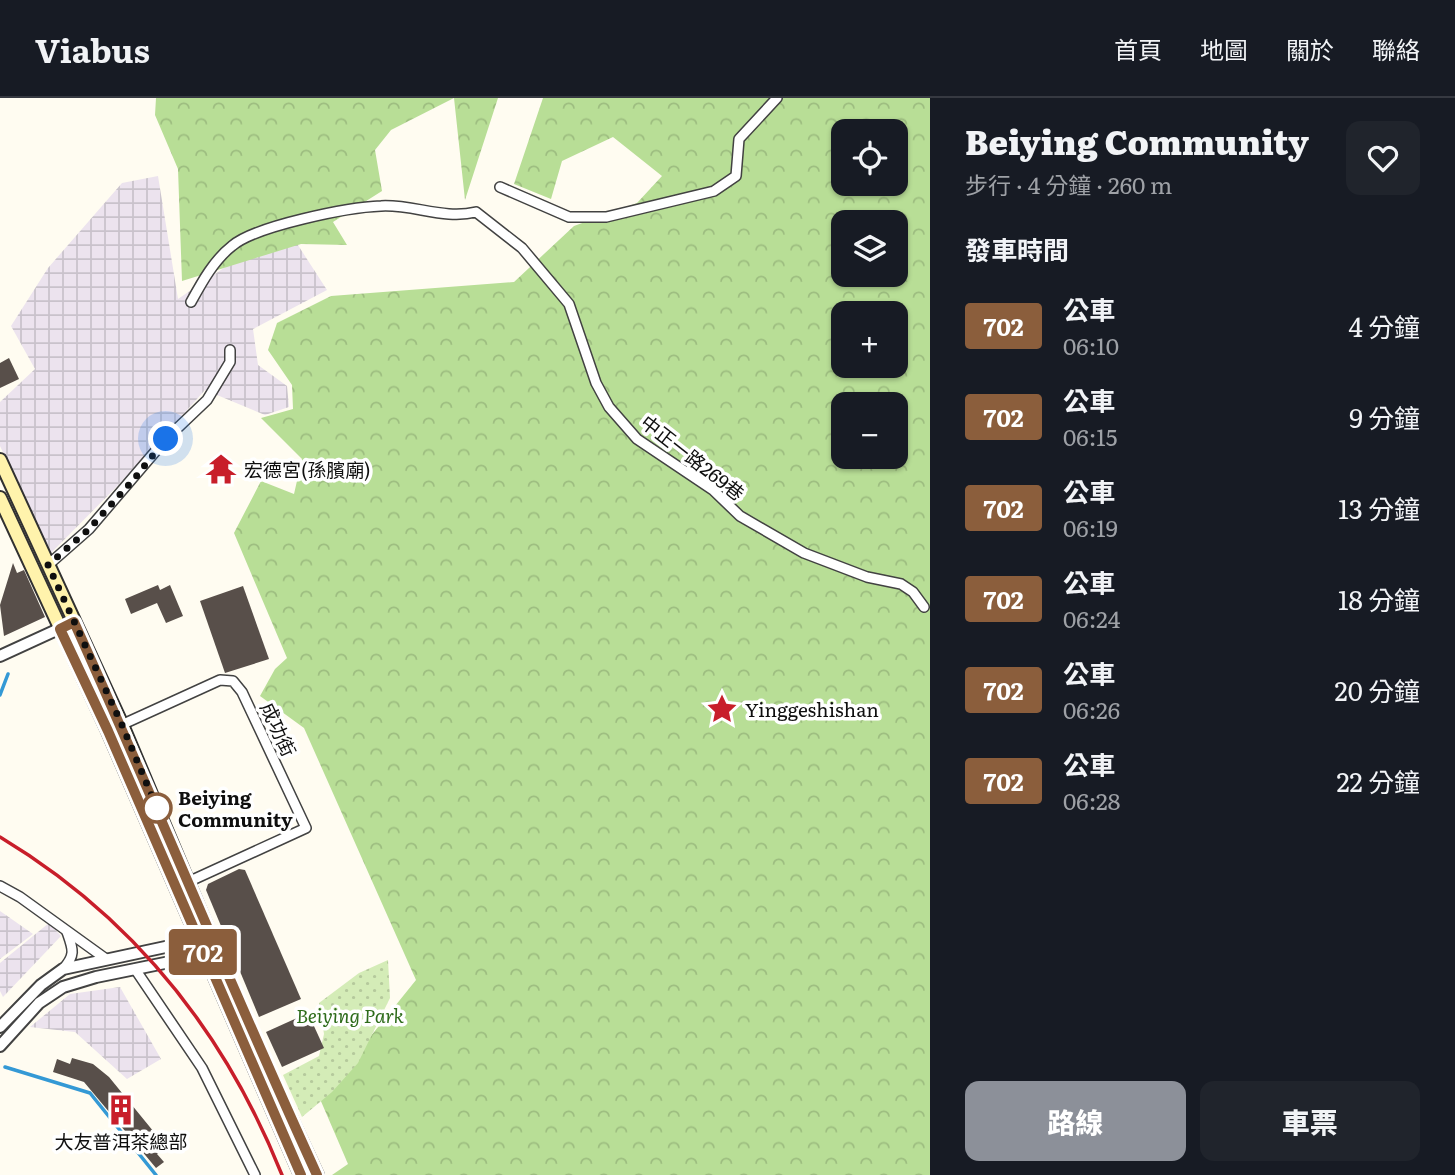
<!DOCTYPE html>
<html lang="zh-TW">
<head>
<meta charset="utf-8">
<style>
	:root { --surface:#171b24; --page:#20242c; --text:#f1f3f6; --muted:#9ea1a6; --line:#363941; --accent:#8c9099 }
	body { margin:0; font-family:Literata,"Noto Sans TC",serif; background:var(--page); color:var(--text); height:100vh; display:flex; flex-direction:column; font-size:26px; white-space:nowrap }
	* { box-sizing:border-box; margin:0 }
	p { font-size:23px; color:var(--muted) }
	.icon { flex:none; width:38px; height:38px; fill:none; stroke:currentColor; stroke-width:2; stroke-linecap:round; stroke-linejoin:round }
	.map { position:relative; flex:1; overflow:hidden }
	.sheet { display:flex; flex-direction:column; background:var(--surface); width:525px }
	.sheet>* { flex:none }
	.badge { padding:0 14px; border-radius:5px; font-size:24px; line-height:46px }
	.buttons { position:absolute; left:831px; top:21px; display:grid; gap:14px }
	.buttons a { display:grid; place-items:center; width:77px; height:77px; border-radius:14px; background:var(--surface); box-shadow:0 2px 5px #0004; font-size:35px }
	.you { position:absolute; width:35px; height:35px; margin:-18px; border:5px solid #fff; border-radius:50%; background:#1a73e8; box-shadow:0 0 0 10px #1a73e833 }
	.map>.badge { position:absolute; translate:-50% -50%; box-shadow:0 0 0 4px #fff }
	h2 { padding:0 35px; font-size:26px; line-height:63px }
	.round { display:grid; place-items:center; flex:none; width:74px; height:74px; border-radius:14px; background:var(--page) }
	.head { display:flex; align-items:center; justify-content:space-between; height:119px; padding:0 35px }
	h1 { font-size:33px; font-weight:800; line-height:52px }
	.primary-button { display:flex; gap:14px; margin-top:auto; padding:14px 35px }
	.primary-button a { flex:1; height:80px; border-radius:14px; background:var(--accent); color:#fff; font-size:28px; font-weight:800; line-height:80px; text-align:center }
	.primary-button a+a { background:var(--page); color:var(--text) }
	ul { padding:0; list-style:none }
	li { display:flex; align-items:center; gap:21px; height:91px; padding:0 35px }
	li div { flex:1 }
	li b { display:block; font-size:26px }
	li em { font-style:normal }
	li .badge { min-width:77px; font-weight:700; text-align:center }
	header { display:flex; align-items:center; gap:42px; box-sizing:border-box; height:98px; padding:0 35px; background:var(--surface); border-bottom:2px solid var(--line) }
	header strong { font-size:33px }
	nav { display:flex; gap:38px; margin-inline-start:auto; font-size:24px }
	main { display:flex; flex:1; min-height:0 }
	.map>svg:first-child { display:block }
</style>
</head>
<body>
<header>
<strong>Viabus</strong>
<nav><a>首頁</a><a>地圖</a><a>關於</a><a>聯絡</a></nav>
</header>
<main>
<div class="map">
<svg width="930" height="1077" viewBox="0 0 930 1077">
	<defs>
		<pattern id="industrial-grid" width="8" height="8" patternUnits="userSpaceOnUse" patternTransform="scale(1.75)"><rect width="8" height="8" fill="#ece3ee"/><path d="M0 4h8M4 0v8" fill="none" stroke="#c9c2cb"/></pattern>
		<pattern id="forest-crowns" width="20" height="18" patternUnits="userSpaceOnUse" patternTransform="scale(1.75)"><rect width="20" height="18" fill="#b8de96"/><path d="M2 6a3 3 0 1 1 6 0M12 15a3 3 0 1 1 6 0" fill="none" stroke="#9dbd80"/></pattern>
		<pattern id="park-dots" width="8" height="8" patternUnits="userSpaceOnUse" patternTransform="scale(1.75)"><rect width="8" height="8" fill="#d4ecb7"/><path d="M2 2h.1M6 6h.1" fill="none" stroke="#b5c99c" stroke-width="1.8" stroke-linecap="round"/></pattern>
	</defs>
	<rect width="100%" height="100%" fill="#fffcf1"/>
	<!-- industrial -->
	<g fill="url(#industrial-grid)">
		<polygon points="158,78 178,201 246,155 294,141 327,192 253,231 258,267 287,288 289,309 265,317 205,292 139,366 51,455 0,348 0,304 35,271 11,228 48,170 122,85"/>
		<polygon points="0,813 33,836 0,861"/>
		<polygon points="49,825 61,838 3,899 0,893 0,865"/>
		<polygon points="120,889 161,961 127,981 75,934 30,929 70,896"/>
	</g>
	<!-- forest -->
	<g fill="url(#forest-crowns)" fill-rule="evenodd">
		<polygon points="156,0 498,0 465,102 454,0 391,32 375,52 382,93 333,124 347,147 301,146 182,183 178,71 155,17"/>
		<path d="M 543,0 L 930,0 L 930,1077 L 332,1077 L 348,1066 L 320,1001 L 416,882 L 304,630 L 260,598 L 275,571 L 287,560 L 234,435 L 261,383 L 294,396 L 302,361 L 261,320 L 293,311 L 292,287 L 268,252 L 277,225 L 331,198 L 514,184 L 574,128 L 637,105 L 662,78 L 613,39 L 562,63 L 551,101 L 514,86 ZM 844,33 L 896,33 L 896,86 L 844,86 ZM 844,124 L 896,124 L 896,177 L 844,177 ZM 844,215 L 896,215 L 896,268 L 844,268 ZM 844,306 L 896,306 L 896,359 L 844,359 Z"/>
	</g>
	<!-- park -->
	<polygon fill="url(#park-dots)" points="388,862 390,900 358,965 332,994 302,1019 283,977 319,958 324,936 319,905 359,875"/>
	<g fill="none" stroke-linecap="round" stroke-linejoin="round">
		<!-- stream -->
		<g stroke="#3499d5" stroke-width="3.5">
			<polyline points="0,597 8,576"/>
			<polyline points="5,969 90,995 156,1077"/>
		</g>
	</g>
	<!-- building -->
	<g fill="#584f4a">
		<polygon points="9,260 19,281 0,290 0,265"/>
		<polygon points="13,465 17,475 24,472 45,519 4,538 0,507"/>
		<polygon points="158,487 160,492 170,487 183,518 166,525 157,505 131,516 125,501"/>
		<polygon points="243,488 269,561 225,575 200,503"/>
		<polygon points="239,771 245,772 301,901 259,919 206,792 208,786"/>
		<polygon points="308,915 324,950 282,969 266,934"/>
		<polygon points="72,960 93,966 109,979 158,1039 155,1042 163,1051 157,1056 164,1064 156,1070 84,984 53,974 57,961 70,966"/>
	</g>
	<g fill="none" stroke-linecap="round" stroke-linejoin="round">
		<!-- minor casing -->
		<g stroke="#424242" stroke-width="12">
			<g id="minor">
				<polyline points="500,89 569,119 606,119 714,93 736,78 739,41 777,0"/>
				<path d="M 191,204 C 202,184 214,162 232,148 C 255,128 349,109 381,108 C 413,106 444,122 476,114 L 522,150 L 569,206 L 596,285 L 609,309 L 637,341 L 713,392 L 740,418 L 804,455 L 867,479 L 901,486 L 913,494 L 924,509"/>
				<polyline points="48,467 89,431 166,341 207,302 230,264 230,252"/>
				<polyline points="108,633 220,582 233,583 242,594 306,730 188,784"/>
				<polyline points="0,788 20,799 106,861"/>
				<path d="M 63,871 C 76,857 73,851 67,834"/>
				<polyline points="135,871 202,970 255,1077"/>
			</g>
		</g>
		<!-- tertiary casing -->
		<g stroke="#424242" stroke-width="14">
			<g id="tertiary">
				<polyline points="0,558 74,524"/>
				<polyline points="0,929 41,887 63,871 198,842 205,844"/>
				<polyline points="0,948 39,905 63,889 96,879 204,857 208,851"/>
			</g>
		</g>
		<!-- secondary casing -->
		<g stroke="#313131" stroke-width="16">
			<g id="secondary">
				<polyline points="0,362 122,627 250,932 317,1077"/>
				<polyline points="0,400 108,633 301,1077"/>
			</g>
		</g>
		<!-- minor -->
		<use href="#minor" stroke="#fff" stroke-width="9"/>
		<!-- tertiary -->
		<use href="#tertiary" stroke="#fff" stroke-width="10"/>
		<!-- secondary -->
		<use href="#secondary" stroke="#fff3ac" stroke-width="12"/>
		<!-- rail -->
		<path stroke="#c81e2a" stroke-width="3.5" d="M 0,739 C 133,819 225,934 282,1077"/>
	</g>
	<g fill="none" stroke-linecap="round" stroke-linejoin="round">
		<!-- line casing -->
		<g stroke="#fff" stroke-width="16">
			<path id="line" d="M 301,1077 L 108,633 L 60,531 L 74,524 C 157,708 233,894 317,1077"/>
		</g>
		<!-- line -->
		<use href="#line" stroke="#8b5e3c" stroke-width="10"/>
		<!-- walk -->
		<polyline stroke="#0f0f0f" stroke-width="7" stroke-dasharray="0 12.6" points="157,710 159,715 122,627 48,467 89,431 134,381 166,341"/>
	</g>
	<!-- icons -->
	<defs>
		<g id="temple-bare" transform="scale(2.415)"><path d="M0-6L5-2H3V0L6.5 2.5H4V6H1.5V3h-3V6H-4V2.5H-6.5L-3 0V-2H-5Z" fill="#c81e2a" stroke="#fff" stroke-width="2.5" paint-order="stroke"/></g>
		<g id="sight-bare" transform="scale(2.415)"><path d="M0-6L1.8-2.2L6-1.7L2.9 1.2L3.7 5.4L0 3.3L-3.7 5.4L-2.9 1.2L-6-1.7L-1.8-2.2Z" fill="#c81e2a" stroke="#fff" stroke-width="2.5" paint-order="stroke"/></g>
		<g id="building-bare" transform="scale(2.415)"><path d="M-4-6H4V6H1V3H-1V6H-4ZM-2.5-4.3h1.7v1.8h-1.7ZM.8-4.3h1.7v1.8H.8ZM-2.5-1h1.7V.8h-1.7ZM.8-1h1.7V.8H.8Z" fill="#c81e2a" stroke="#fff" stroke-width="2.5" paint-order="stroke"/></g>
	</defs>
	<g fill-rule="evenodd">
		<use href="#temple-bare" x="221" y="371"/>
		<use href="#sight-bare" x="722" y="611"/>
		<use href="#building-bare" x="121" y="1012"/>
	</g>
	<!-- markers -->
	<circle fill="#fff" stroke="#8b5e3c" stroke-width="3.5" cx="157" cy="710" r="14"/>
	<g text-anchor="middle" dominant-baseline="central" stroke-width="7" stroke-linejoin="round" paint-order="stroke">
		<!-- street labels -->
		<g font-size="19" fill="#0f0f0f" stroke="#fff">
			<text transform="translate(693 359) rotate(38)">中正一路269巷</text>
			<text transform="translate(279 631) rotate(65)">成功街</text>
		</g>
		<!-- poi labels -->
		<g font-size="19" fill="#0f0f0f" stroke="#fff" text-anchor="start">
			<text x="244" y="371">宏德宮(孫臏廟)</text>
			<text x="745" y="611">Yinggeshishan</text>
			<text x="121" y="1043" text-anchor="middle">大友普洱茶總部</text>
		</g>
		<!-- stop labels -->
		<g font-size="19" font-weight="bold" fill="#0f0f0f" stroke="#fff" text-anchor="start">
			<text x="178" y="699">Beiying<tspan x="178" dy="22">Community</tspan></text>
		</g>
		<!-- park labels -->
		<g font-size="19" font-style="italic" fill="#2d6b1a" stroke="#fff">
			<text x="350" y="917">Beiying Park</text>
		</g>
	</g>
</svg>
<div class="buttons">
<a><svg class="icon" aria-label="locate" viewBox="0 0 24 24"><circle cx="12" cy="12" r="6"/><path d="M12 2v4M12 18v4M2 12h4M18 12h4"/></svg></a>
<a><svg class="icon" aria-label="layers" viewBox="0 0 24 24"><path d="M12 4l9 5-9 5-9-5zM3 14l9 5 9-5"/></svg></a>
<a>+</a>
<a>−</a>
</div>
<div class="you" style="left:166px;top:341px"></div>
<b class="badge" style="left:203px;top:854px;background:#8b5e3c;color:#fff">702</b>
</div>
<section class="sheet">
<div class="head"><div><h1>Beiying Community</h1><p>步行 · 4 分鐘 · 260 m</p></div><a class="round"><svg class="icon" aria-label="heart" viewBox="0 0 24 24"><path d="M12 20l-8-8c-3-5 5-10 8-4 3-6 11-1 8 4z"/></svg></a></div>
<h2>發車時間</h2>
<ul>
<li><span class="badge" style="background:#8b5e3c;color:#fff">702</span><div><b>公車</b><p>06:10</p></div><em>4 分鐘</em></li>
<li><span class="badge" style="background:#8b5e3c;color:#fff">702</span><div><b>公車</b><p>06:15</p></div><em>9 分鐘</em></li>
<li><span class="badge" style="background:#8b5e3c;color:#fff">702</span><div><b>公車</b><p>06:19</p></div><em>13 分鐘</em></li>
<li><span class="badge" style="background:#8b5e3c;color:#fff">702</span><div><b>公車</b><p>06:24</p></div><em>18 分鐘</em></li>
<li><span class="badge" style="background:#8b5e3c;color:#fff">702</span><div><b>公車</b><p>06:26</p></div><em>20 分鐘</em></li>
<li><span class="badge" style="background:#8b5e3c;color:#fff">702</span><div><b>公車</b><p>06:28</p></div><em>22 分鐘</em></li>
</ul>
<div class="primary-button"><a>路線</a><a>車票</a></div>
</section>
</main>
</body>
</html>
